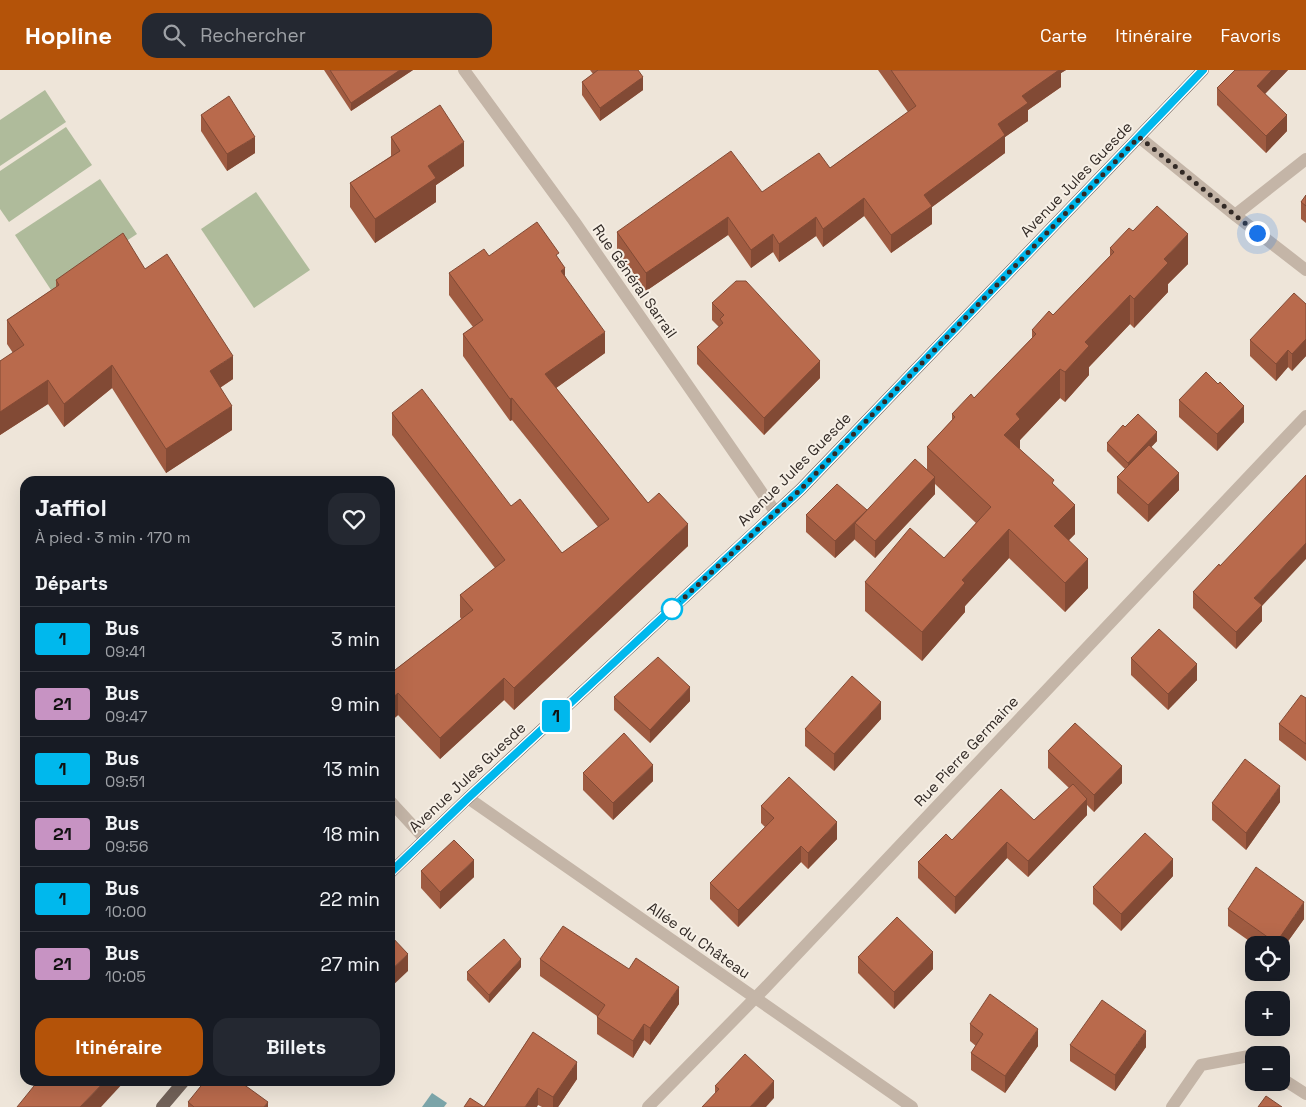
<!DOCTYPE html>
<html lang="fr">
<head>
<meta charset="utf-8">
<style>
	:root { --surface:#171b24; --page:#242831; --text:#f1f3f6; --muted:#9ea1a6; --line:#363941; --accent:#b45309 }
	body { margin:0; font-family:"Space Grotesk",sans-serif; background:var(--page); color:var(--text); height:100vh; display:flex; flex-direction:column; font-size:19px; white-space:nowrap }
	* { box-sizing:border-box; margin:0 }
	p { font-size:16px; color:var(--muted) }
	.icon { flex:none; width:28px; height:28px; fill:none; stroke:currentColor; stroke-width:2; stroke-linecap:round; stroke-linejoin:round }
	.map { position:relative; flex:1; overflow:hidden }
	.panel { position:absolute; left:20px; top:406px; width:375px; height:610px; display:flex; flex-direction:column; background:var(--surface); border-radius:15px; box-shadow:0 5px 20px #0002 }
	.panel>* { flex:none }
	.badge { padding:0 10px; border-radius:4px; font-size:18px; line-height:32px }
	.controls { position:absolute; left:1245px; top:866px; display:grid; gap:10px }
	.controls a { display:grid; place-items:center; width:45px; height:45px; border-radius:10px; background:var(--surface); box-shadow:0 5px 20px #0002; font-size:25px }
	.you { position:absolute; width:25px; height:25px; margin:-12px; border:4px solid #fff; border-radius:50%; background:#1a73e8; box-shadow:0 0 0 8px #1a73e833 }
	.map>.badge { position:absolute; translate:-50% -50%; box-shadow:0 0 0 2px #fff }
	h2 { padding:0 15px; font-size:19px; line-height:45px }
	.round { display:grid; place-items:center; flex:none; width:52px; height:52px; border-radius:15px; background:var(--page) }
	.head { display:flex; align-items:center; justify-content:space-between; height:85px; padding:0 15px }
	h1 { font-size:24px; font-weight:600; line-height:38px }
	.primary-button { display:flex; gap:10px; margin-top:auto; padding:10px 15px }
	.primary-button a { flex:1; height:58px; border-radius:15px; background:var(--accent); color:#fff; font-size:20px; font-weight:600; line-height:58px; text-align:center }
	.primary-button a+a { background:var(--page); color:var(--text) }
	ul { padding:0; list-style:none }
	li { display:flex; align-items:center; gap:15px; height:65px; padding:0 15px; border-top:1px solid var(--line) }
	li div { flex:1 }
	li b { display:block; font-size:19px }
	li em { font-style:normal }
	li .badge { min-width:55px; font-weight:700; text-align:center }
	header { display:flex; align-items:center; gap:30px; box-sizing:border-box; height:70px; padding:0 25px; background:var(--accent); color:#fff }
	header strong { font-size:24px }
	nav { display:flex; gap:28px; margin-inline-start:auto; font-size:18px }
	.search { width:350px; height:45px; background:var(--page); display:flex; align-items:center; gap:12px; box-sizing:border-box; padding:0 18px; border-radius:15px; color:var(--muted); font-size:19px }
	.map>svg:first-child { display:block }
</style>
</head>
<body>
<header>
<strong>Hopline</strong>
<div class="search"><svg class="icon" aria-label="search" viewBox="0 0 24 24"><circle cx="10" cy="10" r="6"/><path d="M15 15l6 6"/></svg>Rechercher</div>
<nav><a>Carte</a><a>Itinéraire</a><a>Favoris</a></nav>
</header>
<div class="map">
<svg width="1306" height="1037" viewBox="0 0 1306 1037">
	<rect width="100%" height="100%" fill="#eee5d9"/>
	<!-- green -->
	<g fill="#afbb9b">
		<polygon points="45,20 66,52 0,96 0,50"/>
		<polygon points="66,57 92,95 9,152 0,139 0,101"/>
		<polygon points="100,109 137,164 51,220 15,165"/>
		<polygon points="256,122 310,200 254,238 201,159"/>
	</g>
	<!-- water -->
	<polygon fill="#7ba4a8" points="432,1023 447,1033 444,1037 422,1037"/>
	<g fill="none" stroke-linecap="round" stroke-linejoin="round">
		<!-- minor -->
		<g stroke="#c4b5a7" stroke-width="12">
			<polyline points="464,0 574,151 776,443"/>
			<polyline points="1139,67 1235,145 1306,200"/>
			<polyline points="1235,145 1306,89"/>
			<polyline points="468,728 912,1037"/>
			<polyline points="390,731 425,769"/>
			<polyline points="1281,1008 1306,1024"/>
			<polyline points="648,1037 764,919 1306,346"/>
			<polyline points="1172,1037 1201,995 1249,986 1254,989"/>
		</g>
		<!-- major -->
		<g stroke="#726259" stroke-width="12">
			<polyline points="390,803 468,728 801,419 1203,0"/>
			<polyline points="162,1037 184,1011"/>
		</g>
	</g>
	<!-- wall -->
	<g fill="#9f5b41">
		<polygon points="324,0 413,0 351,41"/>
		<polygon points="590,0 638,0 643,20 600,51 582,25 582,12 593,4"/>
		<polygon points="878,0 1066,0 1061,3 1061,17 1028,40 1028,51 1005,67 1005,83 932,137 932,154 891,183 864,146 823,177 816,166 779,192 773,182 751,198 728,165 646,221 617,180 617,162 762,122 830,98 908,42"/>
		<polygon points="1235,0 1288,0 1265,24 1287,61 1266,83 1217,35 1217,18"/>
		<polygon points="201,45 255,83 227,101 201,61"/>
		<polygon points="391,67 464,96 436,115 436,132 375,173 350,137 350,113 391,86"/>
		<polygon points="1306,125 1306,153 1301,149 1301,132"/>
		<polygon points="1133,161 1188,194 1168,214 1168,222 1134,258 1130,254 1089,297 1089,305 1065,332 1060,328 1020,370 1019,378 1054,415 1075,464 1069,470 1088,518 1065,542 1009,488 965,536 965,542 922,591 865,541 865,512 944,488 976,453 935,414 935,424 875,488 855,470 855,469 835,488 806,462 806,445 867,440 927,400 927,377 952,350 952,344 974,328 1032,268 1032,260 1053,245 1110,186 1110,178"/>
		<polygon points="489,186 559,189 565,206 605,283 556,318 648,433 688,476 514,640 504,630 440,689 398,645 390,652 390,601 391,603 461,549 460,547 460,525 495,498 392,365 392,343 511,436 562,483 598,457 512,350 510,351 463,286 463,264 473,257 449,225 449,203"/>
		<polygon points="145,199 233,309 220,318 232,360 166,403 112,318 64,357 48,334 0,365 0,291 13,283 7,274 7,250 56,217 56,210"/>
		<polygon points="712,233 820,308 764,365 697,294 697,277 719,257 712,250"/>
		<polygon points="1306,234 1306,286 1292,301 1288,297 1276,311 1250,286 1250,270"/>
		<polygon points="1179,330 1244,352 1217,381 1179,347"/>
		<polygon points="1125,357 1157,371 1151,377 1179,420 1148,452 1117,423 1117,407 1125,399 1107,381 1107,373"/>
		<polygon points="1193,522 1262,536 1262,551 1236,579 1193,538"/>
		<polygon points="1131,588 1197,610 1168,640 1131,605"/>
		<polygon points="614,627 690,631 650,673 614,640"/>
		<polygon points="1306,628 1306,691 1279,670 1279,654"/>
		<polygon points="881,649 834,701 805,676 805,659"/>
		<polygon points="1048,681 1122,713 1094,742 1087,735 1087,745 1028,807 1007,788 955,844 918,808 918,792 952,770 1034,750 1069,718 1048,698"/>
		<polygon points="583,703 653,711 613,750 583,720"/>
		<polygon points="1280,732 1246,780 1212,750 1212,733"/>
		<polygon points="761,736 837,769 808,799 801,792 738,857 710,829 710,813 765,757 761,753"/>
		<polygon points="421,801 474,807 440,839 421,818"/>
		<polygon points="1173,806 1121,861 1093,834 1093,817"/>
		<polygon points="1228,839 1304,849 1281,881 1281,875 1255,875 1228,856"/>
		<polygon points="858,887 933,899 894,939 858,903"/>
		<polygon points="540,889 679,934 650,975 644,970 633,988 597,964 597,946 540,906"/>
		<polygon points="521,897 489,933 467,910 467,902"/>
		<polygon points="970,954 1038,976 1005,1023 971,1000 971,983 976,976 970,971"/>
		<polygon points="533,962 577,1009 558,1037 542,1037 538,1035 484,1037"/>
		<polygon points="1070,975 1146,977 1115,1021 1070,991"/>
		<polygon points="715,1016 774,1028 715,1023"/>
		<polygon points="188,1032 268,1037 188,1037"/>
	</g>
	<!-- shaded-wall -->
	<g fill="#824a35">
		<polygon points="400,0 413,0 351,41 351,33"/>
		<polygon points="1055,0 1066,0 1061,3 1061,17 1028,40 1028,51 1005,67 1005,83 932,137 932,154 891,183 891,165 924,125 1022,26"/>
		<polygon points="1272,0 1288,0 1257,32 1257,16"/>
		<polygon points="643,7 643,20 600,51 600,38"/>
		<polygon points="1287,45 1287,61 1266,83 1266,66"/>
		<polygon points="255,67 255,83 227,101 227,84"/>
		<polygon points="464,72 464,96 436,115 436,132 375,173 375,149 428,96"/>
		<polygon points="864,128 864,146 823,177 823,159"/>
		<polygon points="728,147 728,165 646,221 646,203"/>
		<polygon points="816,147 816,166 779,192 779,174"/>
		<polygon points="773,164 773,182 751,198 751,180"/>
		<polygon points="1188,164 1188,194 1168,214 1168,222 1134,258 1134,229 1164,189"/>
		<polygon points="565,198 565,220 561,201"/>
		<polygon points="1130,225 1130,254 1089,297 1089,305 1065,332 1065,302 1085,272"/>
		<polygon points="605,262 605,283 545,326 545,304"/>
		<polygon points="1306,269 1306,286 1292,301 1292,284"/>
		<polygon points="1288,280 1288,297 1276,311 1276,294"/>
		<polygon points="233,286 233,309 210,324 210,301"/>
		<polygon points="820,291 820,308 764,365 764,348"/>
		<polygon points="112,295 112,318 64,357 64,334"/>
		<polygon points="1060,299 1060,328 1020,370 1020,378 1004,394 1004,365 1016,344"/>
		<polygon points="48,310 48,334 0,365 0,342"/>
		<polygon points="512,328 512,350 510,351 510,329"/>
		<polygon points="232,336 232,360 166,403 166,379"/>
		<polygon points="1244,336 1244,352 1217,381 1217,364"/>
		<polygon points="1157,362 1157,371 1128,402 1128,393"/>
		<polygon points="1179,403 1179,420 1148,452 1148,435"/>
		<polygon points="935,407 935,424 875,488 875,471"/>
		<polygon points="1075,435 1075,464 1054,485 1054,456"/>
		<polygon points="867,440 855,453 855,469 835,488 835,471"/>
		<polygon points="688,454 688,476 514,640 514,618"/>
		<polygon points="393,459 393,481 390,483 390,462"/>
		<polygon points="1009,459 1009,488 965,536 965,542 922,591 922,562 962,510"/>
		<polygon points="1306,473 1306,489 1262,536 1262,551 1236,579 1236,562 1254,528"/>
		<polygon points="1088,489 1088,518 1065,542 1065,513"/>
		<polygon points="1197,594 1197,610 1168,640 1168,624"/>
		<polygon points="504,608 504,630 440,689 440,668"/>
		<polygon points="690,617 690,631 650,673 650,660"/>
		<polygon points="398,623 398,645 390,652 390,630"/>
		<polygon points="881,632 881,649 834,701 834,684"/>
		<polygon points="653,695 653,711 613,750 613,733"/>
		<polygon points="1122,696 1122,713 1094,742 1094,725"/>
		<polygon points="1280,716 1280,732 1246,780 1246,763"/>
		<polygon points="1087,729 1087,745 1028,807 1028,791"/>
		<polygon points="837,752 837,769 808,799 808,783"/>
		<polygon points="1007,772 1007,788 955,844 955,827"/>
		<polygon points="801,776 801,792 738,857 738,840"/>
		<polygon points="1173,789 1173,806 1121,861 1121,844"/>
		<polygon points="474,790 474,807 440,839 440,822"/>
		<polygon points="1304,832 1304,849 1281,881 1281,875 1276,875 1276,873"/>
		<polygon points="933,882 933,899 894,939 894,922"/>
		<polygon points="408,884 408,901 390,918 390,901"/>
		<polygon points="521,889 521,897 489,933 489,925"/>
		<polygon points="679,917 679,934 650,975 650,958"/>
		<polygon points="644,954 644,970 633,988 633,971"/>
		<polygon points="1038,959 1038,976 1005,1023 1005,1006"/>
		<polygon points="1146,961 1146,977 1115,1021 1115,1005"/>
		<polygon points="577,992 577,1009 558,1037 553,1037 553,1027"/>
		<polygon points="105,1011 125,1011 101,1037 80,1037"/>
		<polygon points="774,1011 774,1028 766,1037 750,1037"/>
		<polygon points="538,1018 538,1035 537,1037 525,1037"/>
		<polygon points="268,1032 268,1037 264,1037"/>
	</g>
	<!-- building -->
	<g fill="#b96a4c" stroke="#824a35">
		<polygon points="330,0 400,0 351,33"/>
		<polygon points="598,0 638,0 643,7 600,38 582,12"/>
		<polygon points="891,0 1059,0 1022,26 1028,33 998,54 1005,65 924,125 932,136 891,165 864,128 823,159 816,147 779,174 773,164 751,180 728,147 646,203 617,162 731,81 762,122 819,83 830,98 916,36"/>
		<polygon points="1235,0 1272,0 1257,16 1287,45 1266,66 1217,18"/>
		<polygon points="229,26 255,67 227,84 201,45"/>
		<polygon points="440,35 464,72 428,96 436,108 375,149 350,113 400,81 391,67"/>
		<polygon points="1306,125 1306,136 1301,132"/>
		<polygon points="1157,136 1188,164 1164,189 1168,193 1134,229 1130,225 1085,272 1089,276 1065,302 1060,299 1016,344 1020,349 1004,365 1054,410 1052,413 1075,435 1054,456 1088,489 1065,513 1009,459 962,510 965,513 922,562 865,512 910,458 944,488 991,437 927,377 955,347 952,344 971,324 974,328 1036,264 1032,260 1049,241 1053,245 1114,182 1110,178 1129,158 1133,161"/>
		<polygon points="537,152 559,183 556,185 565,198 561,201 605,262 545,304 648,433 659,423 688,454 514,618 504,608 440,668 398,623 390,630 390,601 391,603 473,540 460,525 505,490 392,343 422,319 511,436 520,429 562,483 609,449 512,328 510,329 463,264 483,250 449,203 484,179 489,186"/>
		<polygon points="123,163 145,199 167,184 233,286 210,301 232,336 166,379 112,295 64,334 48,310 0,342 0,291 24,275 7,250 59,215 56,210"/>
		<polygon points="736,211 746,211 820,291 764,348 697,277 723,253 720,249 724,245 712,233"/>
		<polygon points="1294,223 1306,234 1306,269 1292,284 1288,280 1276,294 1250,270"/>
		<polygon points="1206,302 1218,314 1220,312 1244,336 1217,364 1179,330"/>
		<polygon points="1138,344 1157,362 1128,393 1107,373 1123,355 1125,357"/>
		<polygon points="1149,375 1179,403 1148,435 1117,407"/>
		<polygon points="915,389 935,407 875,471 855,453"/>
		<polygon points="1306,405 1306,473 1254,528 1262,535 1236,562 1193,522 1219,494 1220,496"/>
		<polygon points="837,414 867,440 835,471 806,445"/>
		<polygon points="390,456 393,459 390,462"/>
		<polygon points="1159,559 1197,594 1168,624 1131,588"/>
		<polygon points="658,587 690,617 650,660 614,627"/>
		<polygon points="852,606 881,632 834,684 805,659"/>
		<polygon points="1301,625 1306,628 1306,674 1279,654"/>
		<polygon points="1075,653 1122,696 1094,725 1048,681"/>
		<polygon points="624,663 653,695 613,733 583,703"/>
		<polygon points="1245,689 1280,716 1246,763 1212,733"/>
		<polygon points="789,707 837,752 808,783 801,776 738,840 710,813 774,748 761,736"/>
		<polygon points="1073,714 1087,729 1028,791 1007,772 955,827 918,792 946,764 952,770 1001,719 1034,750"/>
		<polygon points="1145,763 1173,789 1121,844 1093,817"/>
		<polygon points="454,770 474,790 440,822 421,801"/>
		<polygon points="1256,797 1304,832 1276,873 1228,839"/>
		<polygon points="897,847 933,882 894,922 858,887"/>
		<polygon points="563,856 629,899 636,888 679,917 650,958 644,954 633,971 597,947 605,935 540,889"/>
		<polygon points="390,865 408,884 390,901"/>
		<polygon points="504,869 521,889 489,925 467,902"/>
		<polygon points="990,924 1038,959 1005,1006 971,983 983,964 970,954"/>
		<polygon points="1102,930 1146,961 1115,1005 1070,975"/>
		<polygon points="533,962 577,992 553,1027 538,1018 525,1037 464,1037 470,1028 484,1037"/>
		<polygon points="745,984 774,1011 750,1037 702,1037 719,1019 715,1016"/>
		<polygon points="38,1011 40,1011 44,1014 47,1011 105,1011 80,1037 17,1037"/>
		<polygon points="205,1011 239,1011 268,1032 264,1037 194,1037 188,1032"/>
		<polygon points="1266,1026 1282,1037 1258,1037"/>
	</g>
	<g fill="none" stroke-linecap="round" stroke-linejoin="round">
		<!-- line casing -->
		<g stroke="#fff" stroke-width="11">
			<polyline id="line" points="390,803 468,728 801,419 1203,0"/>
		</g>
		<!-- line -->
		<use href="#line" stroke="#00b8ed" stroke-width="8"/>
		<!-- walk -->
		<polyline stroke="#322a26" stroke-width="5" stroke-dasharray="0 9" points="672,539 801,419 1139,67 1257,163"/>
	</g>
	<!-- markers -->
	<circle fill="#fff" stroke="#00b8ed" stroke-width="2.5" cx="672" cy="539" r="10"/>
	<g text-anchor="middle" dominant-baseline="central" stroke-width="4" stroke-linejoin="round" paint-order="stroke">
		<!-- street labels -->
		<g font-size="15" fill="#322a26" stroke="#f6efe5">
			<text transform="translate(1076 109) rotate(-46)">Avenue Jules Guesde</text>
			<text transform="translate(635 211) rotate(55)">Rue Général Sarrail</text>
			<text transform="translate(794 399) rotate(-45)">Avenue Jules Guesde</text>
			<text transform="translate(966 681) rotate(-47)">Rue Pierre Germaine</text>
			<text transform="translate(467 707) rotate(-43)">Avenue Jules Guesde</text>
			<text transform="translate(699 870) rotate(35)">Allée du Château</text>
		</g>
	</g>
</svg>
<div class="controls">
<a><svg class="icon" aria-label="locate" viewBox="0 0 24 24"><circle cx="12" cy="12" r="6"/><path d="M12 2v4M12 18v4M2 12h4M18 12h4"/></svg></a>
<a>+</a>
<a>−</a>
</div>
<div class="you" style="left:1257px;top:163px"></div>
<b class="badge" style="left:556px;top:646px;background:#00b8ed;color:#111">1</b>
<section class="panel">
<div class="head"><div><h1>Jaffiol</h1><p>À pied · 3 min · 170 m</p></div><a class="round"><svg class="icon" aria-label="heart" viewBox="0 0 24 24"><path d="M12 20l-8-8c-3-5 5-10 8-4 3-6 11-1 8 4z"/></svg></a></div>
<h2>Départs</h2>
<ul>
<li><span class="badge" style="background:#00b8ed;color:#111">1</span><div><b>Bus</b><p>09:41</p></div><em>3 min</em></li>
<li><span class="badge" style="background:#c793c3;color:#111">21</span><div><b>Bus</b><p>09:47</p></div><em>9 min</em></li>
<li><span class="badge" style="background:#00b8ed;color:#111">1</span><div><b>Bus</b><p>09:51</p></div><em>13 min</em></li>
<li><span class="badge" style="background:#c793c3;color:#111">21</span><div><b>Bus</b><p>09:56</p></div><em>18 min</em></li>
<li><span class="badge" style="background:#00b8ed;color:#111">1</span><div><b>Bus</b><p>10:00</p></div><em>22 min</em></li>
<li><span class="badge" style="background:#c793c3;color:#111">21</span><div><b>Bus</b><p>10:05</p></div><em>27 min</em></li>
</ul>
<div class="primary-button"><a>Itinéraire</a><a>Billets</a></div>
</section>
</div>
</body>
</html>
